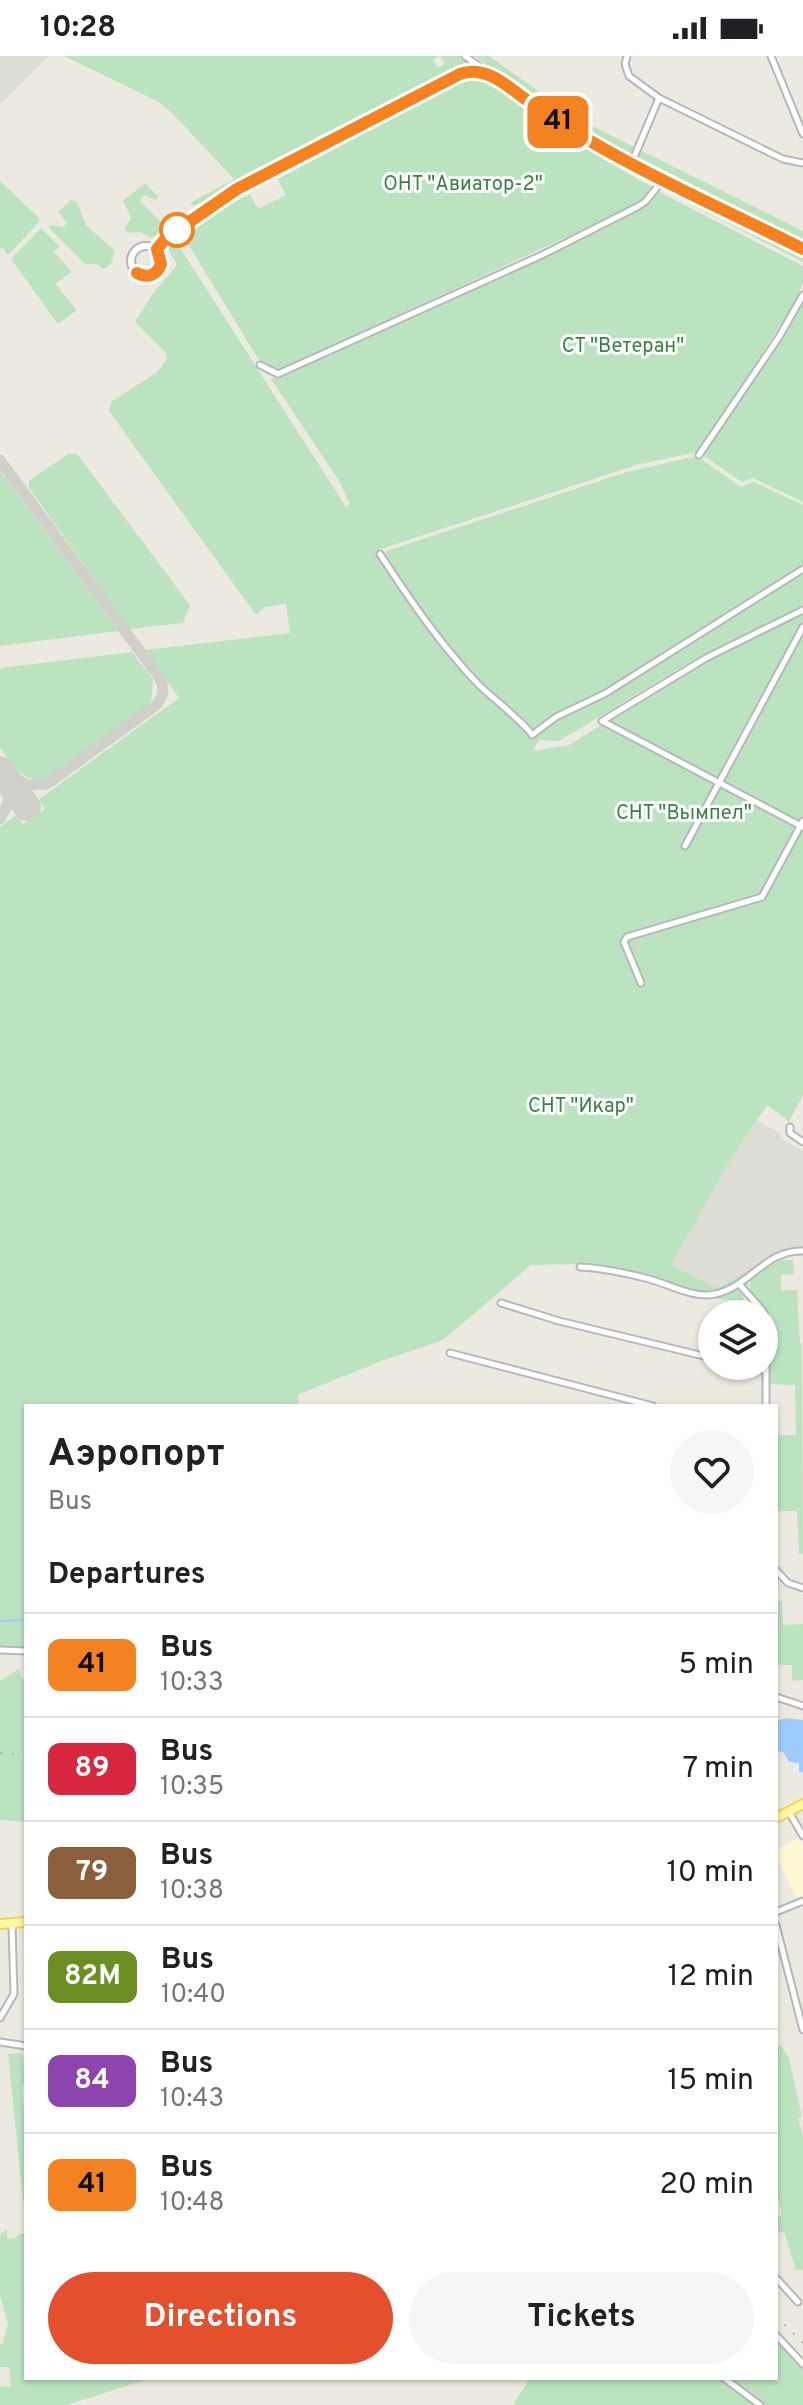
<!DOCTYPE html>
<html lang="en">
<head>
<meta charset="utf-8">
<style>
	:root { --surface:#fff; --page:#f6f6f6; --text:#202124; --muted:#757577; --line:#e0e0e0; --accent:#e44f2d }
	body { margin:0; font-family:Overpass,sans-serif; background:var(--page); color:var(--text); height:100vh; display:flex; flex-direction:column; font-size:30px; white-space:nowrap }
	* { box-sizing:border-box; margin:0 }
	p { font-size:26px; color:var(--muted) }
	.icon { flex:none; width:44px; height:44px; fill:none; stroke:currentColor; stroke-width:2; stroke-linecap:round; stroke-linejoin:round }
	.map { position:relative; flex:1; overflow:hidden }
	.panel { position:absolute; left:24px; top:1348px; width:754px; height:976px; display:flex; flex-direction:column; background:var(--surface); border-radius:0px; box-shadow:0 2px 6px #0004 }
	.panel>* { flex:none }
	.badge { padding:0 16px; border-radius:12px; font-size:28px; line-height:52px }
	.controls { position:absolute; left:698px; top:1244px; display:grid; gap:16px }
	.controls a { display:grid; place-items:center; width:80px; height:80px; border-radius:50%; background:var(--surface); box-shadow:0 2px 6px #0004; font-size:40px }
	.map>.badge { position:absolute; translate:-50% -50%; box-shadow:0 0 0 4px #fff }
	h2 { padding:0 24px; font-size:30px; line-height:72px }
	.round { display:grid; place-items:center; flex:none; width:84px; height:84px; border-radius:42px; background:var(--page) }
	.overview { display:flex; align-items:center; justify-content:space-between; height:136px; padding:0 24px }
	h1 { font-size:38px; font-weight:700; line-height:60px }
	.button { display:flex; gap:16px; margin-top:auto; padding:16px 24px }
	.button a { flex:1; height:92px; border-radius:48px; background:var(--accent); color:#fff; font-size:32px; font-weight:700; line-height:92px; text-align:center }
	.button a+a { background:var(--page); color:var(--text) }
	ul { padding:0; list-style:none }
	li { display:flex; align-items:center; gap:24px; height:104px; padding:0 24px; border-top:2px solid var(--line) }
	li div { flex:1 }
	li b { display:block; font-size:30px }
	li em { font-style:normal }
	li .badge { min-width:88px; font-weight:700; text-align:center }
	.status { display:flex; justify-content:space-between; align-items:center; height:56px; padding:0 40px; background:var(--surface); direction:ltr }
	.status svg { height:22px; fill:currentColor }
	.map>svg:first-child { display:block }
</style>
</head>
<body>
<div class="status"><b>10:28</b><svg viewBox="0 0 49 12"><path d="M0 12V9h3v3zM5 12V6h3v6zM10 12V3h3v9zM15 12V0h3v12zM26 1h20v11H26zM47 4h2v5h-2z"/></svg></div>
<div class="map">
<svg width="803" height="2349" viewBox="0 0 803 2349">
	<rect width="100%" height="100%" fill="#eceae0"/>
	<!-- commercial -->
	<polygon fill="#fdf7d4" points="800,1782 803,1788 803,1839 796,1842 776,1801 776,1793"/>
	<!-- industrial -->
	<g fill="#dddcd5">
		<polygon points="0,0 49,0 0,49"/>
		<polygon points="757,1064 781,1078 780,1082 803,1095 803,1193 777,1198 717,1232 671,1209 731,1103"/>
	</g>
	<!-- green -->
	<g fill="#bce3c0">
		<polygon points="64,0 439,0 433,4 438,12 445,8 441,0 461,0 466,6 463,10 194,150 190,147 234,123 172,57 157,45"/>
		<polygon points="474,0 489,0 576,62 803,175 803,185 569,66"/>
		<polygon points="471,20 482,22 557,72 803,200 803,206 602,103 654,132 643,145 632,151 268,319 185,183 191,168 250,138 258,153 286,139 278,123 352,84 279,121 276,117 460,22"/>
		<polygon points="0,125 38,161 39,166 8,199 3,192 0,193"/>
		<polygon points="145,127 158,140 156,144 144,139 140,145 162,167 160,178 151,182 140,176 128,177 124,174 131,162 123,145"/>
		<polygon points="659,136 803,210 803,227 793,250 697,396 636,409 378,494 384,500 387,495 627,416 697,400 741,431 754,426 803,449 803,550 695,603 559,685 539,684 533,695 569,689 701,607 803,556 803,1039 789,1066 767,1049 731,1103 671,1209 717,1232 756,1210 749,1219 748,1230 741,1231 744,1245 708,1242 682,1236 644,1220 613,1212 584,1208 531,1209 443,1284 384,1304 299,1338 298,1350 26,1350 26,1591 0,1591 0,771 16,759 23,768 45,753 39,743 179,642 145,594 290,577 286,548 265,551 256,559 109,355 111,346 156,317 167,303 165,296 135,266 154,236 177,209 166,189 174,186 180,192 346,451 350,448 338,423 271,323 641,152"/>
		<polygon points="71,144 77,147 86,169 115,195 111,208 104,213 96,208 85,208 49,172 51,169 63,171 67,167 58,156"/>
		<polygon points="41,172 60,191 53,195 72,216 55,228 77,254 58,268 11,203"/>
		<polygon points="803,241 803,446 753,422 742,426 701,398"/>
		<polygon points="68,398 77,398 190,549 183,567 130,573 29,432 29,425"/>
		<polygon points="0,414 118,575 0,590"/>
		<polygon points="132,596 153,624 151,649 54,720 39,724 28,722 16,714 0,692 0,612"/>
		<polygon points="781,1204 793,1204 794,1218 781,1219 781,1234 797,1234 800,1287 802,1288 803,1498 799,1498 797,1455 776,1455 776,1379 796,1379 795,1329 767,1328 765,1254 750,1236 750,1221"/>
		<polygon points="776,1545 782,1545 783,1569 803,1568 803,1624 792,1625 792,1609 776,1609"/>
		<polygon points="19,1613 22,1623 26,1624 26,1766 0,1764 0,1625"/>
		<polygon points="776,1990 781,1990 789,2002 802,2061 798,2062 803,2079 803,2214 796,2214 784,2176 779,2177 776,2161 782,2159 776,2133"/>
		<polygon points="22,1997 26,2028 26,2031 25,2028 22,2029 26,2079 26,2172 8,1998"/>
		<polygon points="7,2173 7,2183 15,2182 20,2177 26,2178 26,2322 151,2322 67,2349 0,2349 0,2331 11,2330 9,2311 0,2311 0,2288 2,2289 8,2268 0,2240 0,2179"/>
		<polygon points="776,2281 803,2310 803,2349 513,2349 530,2322 776,2322"/>
	</g>
	<!-- water -->
	<polygon fill="#9fcafd" points="786,1662 803,1664 803,1717 799,1715 799,1707 789,1706 784,1697 776,1694 776,1665"/>
	<g fill="none" stroke-linecap="round" stroke-linejoin="round">
		<!-- stream -->
		<polyline stroke="#9fcafd" stroke-width="2" points="0,1565 26,1564"/>
		<!-- taxiway -->
		<g stroke="#d0cfca" stroke-width="11">
			<path d="M 0,404 L 158,620 C 165,631 165,640 155,650 L 47,728 L 27,729 L 1,715"/>
			<polyline points="0,763 8,747 9,727"/>
		</g>
		<!-- runway -->
		<polyline stroke="#d0cfca" stroke-width="28" points="0,714 27,751"/>
		<!-- minor casing -->
		<g stroke="#b6b7bd" stroke-width="9">
			<g id="minor">
				<polyline points="465,0 488,17"/>
				<polyline points="627,0 625,8 629,20 659,42 783,103 803,107"/>
				<polyline points="771,0 803,78"/>
				<polyline points="632,106 659,42"/>
				<polyline points="260,309 278,318 542,199 637,151 645,146 663,124"/>
				<polyline points="699,399 779,281 803,239"/>
				<path d="M 380,498 C 410,544 440,588 478,628 C 489,639 528,670 532,679 L 556,661 L 606,637 L 803,513"/>
				<polyline points="803,554 706,602 602,665 803,771"/>
				<polyline points="685,790 803,571"/>
				<polyline points="641,927 624,886 627,881 762,841 803,765"/>
				<polyline points="790,1071 790,1077 803,1086"/>
				<path d="M 580,1211 C 604,1212 626,1217 649,1223 C 668,1228 695,1243 715,1238 C 748,1232 766,1193 803,1195"/>
				<polyline points="740,1229 763,1255 766,1264 766,1350"/>
				<polyline points="501,1247 559,1265 712,1302"/>
				<polyline points="450,1297 653,1350"/>
				<polyline points="743,1310 766,1315"/>
				<polyline points="776,1514 788,1527 803,1532"/>
				<polyline points="0,1594 26,1595"/>
				<polyline points="776,1641 803,1650"/>
				<polyline points="789,1756 803,1780"/>
				<polyline points="776,1856 803,1845"/>
				<polyline points="776,1869 803,1974"/>
				<polyline points="0,1962 14,1938 12,1868"/>
				<polyline points="0,1986 26,1990"/>
				<polyline points="776,2222 798,2246"/>
				<polyline points="776,2279 803,2308"/>
				<polyline points="724,2322 760,2349"/>
			</g>
		</g>
		<!-- tertiary casing -->
		<g stroke="#b6b7bd" stroke-width="10">
			<g id="tertiary">
				<circle cx="146" cy="205" r="15"/>
				<path d="M 157,193 L 174,176 L 237,133 L 460,18 C 487,8 510,33 531,47 C 613,106 713,147 803,193"/>
			</g>
		</g>
		<!-- primary casing -->
		<g stroke="#edd357" stroke-width="12">
			<g id="primary">
				<polyline points="776,1762 803,1748"/>
				<polyline points="0,1868 26,1866"/>
			</g>
		</g>
		<!-- minor -->
		<use href="#minor" stroke="#fff" stroke-width="5"/>
		<!-- tertiary -->
		<use href="#tertiary" stroke="#fff" stroke-width="6"/>
		<!-- primary -->
		<use href="#primary" stroke="#fdf8a4" stroke-width="8"/>
		<!-- rail -->
		<g stroke="#b3b4b4" stroke-width="2" stroke-dasharray="2 10" stroke-linecap="butt">
			<polyline points="0,1697 26,1699"/>
			<polyline points="776,2260 803,2287"/>
		</g>
	</g>
	<g fill="none" stroke-linecap="round" stroke-linejoin="round">
		<!-- line casing -->
		<g stroke="#fff" stroke-width="18">
			<path id="line" d="M 137,217 C 148,223 157,219 161,208 L 157,193 L 166,182 L 237,133 L 460,18 C 487,8 510,33 531,47 C 614,106 712,147 803,193"/>
		</g>
		<!-- line -->
		<use href="#line" stroke="#f58220" stroke-width="12"/>
	</g>
	<!-- markers -->
	<circle fill="#fff" stroke="#f58220" stroke-width="4" cx="177" cy="174" r="16"/>
	<g text-anchor="middle" dominant-baseline="central" stroke-width="6" stroke-linejoin="round" paint-order="stroke">
		<!-- park labels -->
		<g font-size="20" fill="#368342" stroke="#fff">
			<text x="463" y="129">ОНТ "Авиатор-2"</text>
			<text x="623" y="291">СТ "Ветеран"</text>
			<text x="684" y="758">СНТ "Вымпел"</text>
			<text x="581" y="1051">СНТ "Икар"</text>
		</g>
	</g>
</svg>
<div class="controls">
<a><svg class="icon" aria-label="layers" viewBox="0 0 24 24"><path d="M12 4l9 5-9 5-9-5zM3 14l9 5 9-5"/></svg></a>
</div>
<b class="badge" style="left:558px;top:66px;background:#f58220;color:#111">41</b>
<section class="panel">
<div class="overview"><div><h1>Аэропорт</h1><p>Bus</p></div><a class="round"><svg class="icon" aria-label="heart" viewBox="0 0 24 24"><path d="M12 20l-8-8c-3-5 5-10 8-4 3-6 11-1 8 4z"/></svg></a></div>
<h2>Departures</h2>
<ul>
<li><span class="badge" style="background:#f58220;color:#111">41</span><div><b>Bus</b><p>10:33</p></div><em>5 min</em></li>
<li><span class="badge" style="background:#d7263d;color:#fff">89</span><div><b>Bus</b><p>10:35</p></div><em>7 min</em></li>
<li><span class="badge" style="background:#8b5e3c;color:#fff">79</span><div><b>Bus</b><p>10:38</p></div><em>10 min</em></li>
<li><span class="badge" style="background:#6b8e23;color:#fff">82М</span><div><b>Bus</b><p>10:40</p></div><em>12 min</em></li>
<li><span class="badge" style="background:#8e44ad;color:#fff">84</span><div><b>Bus</b><p>10:43</p></div><em>15 min</em></li>
<li><span class="badge" style="background:#f58220;color:#111">41</span><div><b>Bus</b><p>10:48</p></div><em>20 min</em></li>
</ul>
<div class="button"><a>Directions</a><a>Tickets</a></div>
</section>
</div>
</body>
</html>
